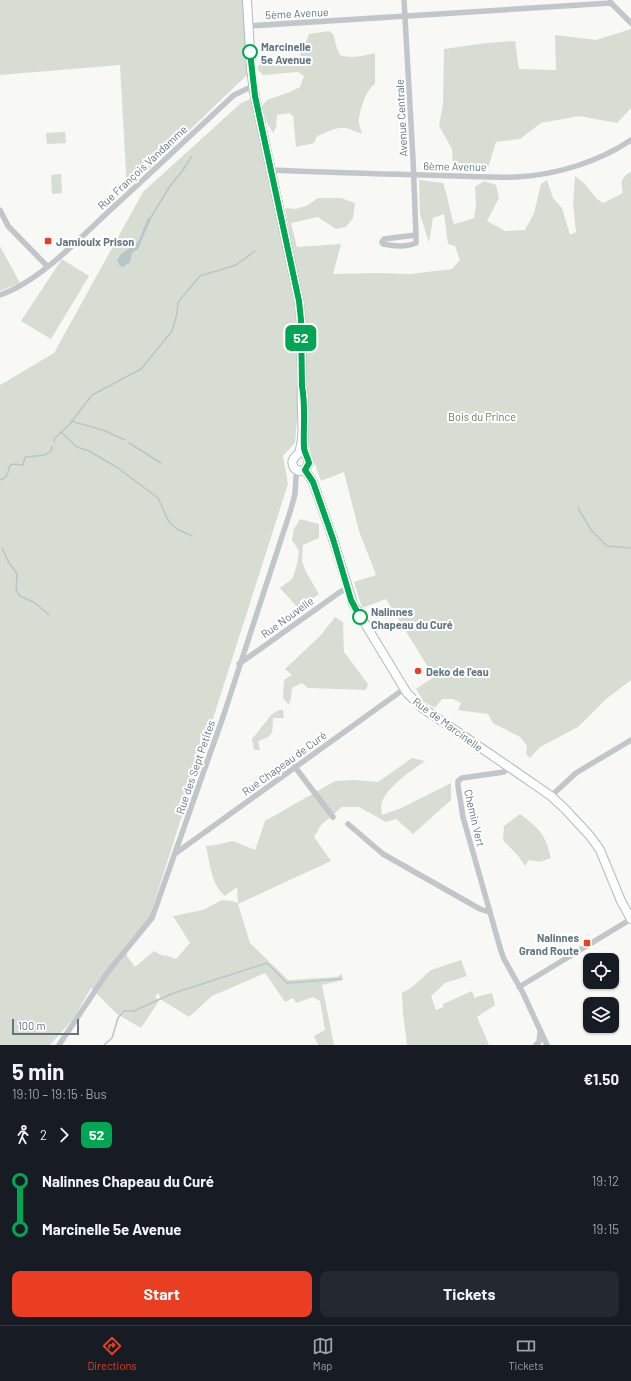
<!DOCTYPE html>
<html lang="en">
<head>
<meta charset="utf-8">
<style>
	:root { --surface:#171b24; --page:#242831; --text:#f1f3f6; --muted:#9ea1a6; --line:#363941; --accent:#ea3e22 }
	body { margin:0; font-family:Barlow,sans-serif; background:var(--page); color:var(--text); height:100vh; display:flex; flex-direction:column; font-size:15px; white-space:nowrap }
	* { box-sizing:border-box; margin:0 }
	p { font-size:13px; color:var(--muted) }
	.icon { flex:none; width:22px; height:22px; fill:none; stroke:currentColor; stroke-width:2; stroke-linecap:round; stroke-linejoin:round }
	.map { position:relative; height:1045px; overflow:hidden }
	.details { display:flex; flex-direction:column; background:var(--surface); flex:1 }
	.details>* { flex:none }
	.badge { padding:0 8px; border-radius:6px; font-size:14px; line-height:26px }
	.buttons { position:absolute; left:583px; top:953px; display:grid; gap:8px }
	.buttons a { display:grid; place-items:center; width:36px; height:36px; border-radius:8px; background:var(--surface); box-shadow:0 1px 3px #0004; font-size:20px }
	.scale { position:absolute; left:12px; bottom:10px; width:67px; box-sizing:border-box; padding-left:4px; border:2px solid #627681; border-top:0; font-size:11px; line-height:14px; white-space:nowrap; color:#627681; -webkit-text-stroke:3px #fff; paint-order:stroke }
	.map>.badge { position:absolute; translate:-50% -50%; box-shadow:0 0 0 2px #fff }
	.legs { display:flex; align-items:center; gap:6px; height:44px; padding:0 12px; font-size:13px }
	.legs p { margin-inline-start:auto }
	.headline { display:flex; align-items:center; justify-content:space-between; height:68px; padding:0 12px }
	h1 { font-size:22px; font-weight:700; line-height:30px }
	.cta { display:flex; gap:8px; margin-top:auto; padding:8px 12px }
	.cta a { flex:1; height:46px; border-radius:8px; background:var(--accent); color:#fff; font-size:16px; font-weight:700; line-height:46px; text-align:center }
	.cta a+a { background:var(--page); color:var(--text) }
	ul { padding:0 12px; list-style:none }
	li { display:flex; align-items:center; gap:14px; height:48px; font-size:15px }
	li i { display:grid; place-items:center; width:6px; height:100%; margin:0 5px; background:currentColor }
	li i::after { content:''; width:10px; height:10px; margin:-5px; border:3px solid; border-radius:50%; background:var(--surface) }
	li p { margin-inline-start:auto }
	li:first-child i { background:linear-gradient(#0000 50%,currentColor 0) }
	li:last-child i { background:linear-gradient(currentColor 50%,#0000 0) }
	.tabs { display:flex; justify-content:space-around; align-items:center; height:56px; border-top:1px solid var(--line); background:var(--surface); font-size:11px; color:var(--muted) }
	.tabs a { display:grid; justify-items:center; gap:2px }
	.tabs .on { color:var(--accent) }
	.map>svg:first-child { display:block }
</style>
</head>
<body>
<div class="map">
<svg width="631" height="1045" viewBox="0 0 631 1045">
	<rect width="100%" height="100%" fill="#f8f8f5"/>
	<!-- green -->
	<g fill="#d8ddd4">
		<polygon points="0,0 243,0 247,75 127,190 120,65 0,75"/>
		<polygon points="631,29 631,108 617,123 579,116 541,123 520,139 496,142 487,171 453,167 452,149 439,126 443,104 444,49 486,43 515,41 519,69 556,70 555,35 596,40"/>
		<path d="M 329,31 L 333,34 L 337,48 L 340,55 C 352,59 362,56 375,53 L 375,84 C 366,90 360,109 359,120 C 358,124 361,129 362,133 C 356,133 352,129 346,128 C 337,126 325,133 317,136 L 314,143 L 296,147 L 293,116 L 289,113 L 277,115 L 276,128 L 273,133 L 266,121 L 262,106 L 267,100 L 290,92 L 300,87 L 304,76 L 298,72 L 263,75 L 258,70 L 258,66 L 262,62 L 268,63 L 300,56 L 309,34 Z"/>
		<path d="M 250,99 L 257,114 L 297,302 L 300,385 L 295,443 L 283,456 L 288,484 L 149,919 L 126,946 L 127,956 L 135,967 L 154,951 L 167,958 L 162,954 L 176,959 L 190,943 L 173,916 L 203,910 L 222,900 L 232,901 L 238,903 L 237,887 L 225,896 C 211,884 210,864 206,846 L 216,845 L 233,841 L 255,850 L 265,821 L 335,781 L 354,780 L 378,782 L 412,758 L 425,761 C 411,771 388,786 382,802 C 380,806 382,811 382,815 L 399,809 L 451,783 L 451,800 L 413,834 L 396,819 L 386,822 L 359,807 L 342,807 L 321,825 L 314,837 L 331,861 L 238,904 L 250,943 L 288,980 L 337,977 L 342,974 L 343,980 L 322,985 L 334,1045 L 318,1045 L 314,1036 L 325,1030 L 320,1001 L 313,997 L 296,1003 L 293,998 L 285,1002 L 265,973 L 212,996 L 189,1017 L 160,999 L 159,993 L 155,996 L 159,1001 L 141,1028 L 117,1014 L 91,988 L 74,1018 L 50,1045 L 0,1045 L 0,385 L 54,353 L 143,192 L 241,103 Z"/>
		<polygon points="65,132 66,143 47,144 46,133"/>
		<path d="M 631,172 L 631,680 L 605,700 L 578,727 L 540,747 L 530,758 L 526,754 L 527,746 L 520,737 L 493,723 L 488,714 L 458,710 L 461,703 L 453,699 L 442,699 L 435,708 L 424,702 L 416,689 L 434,677 L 386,599 L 362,608 L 354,582 L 376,575 L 359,531 L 344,472 L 321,481 L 310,450 L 307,432 L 305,326 L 295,262 L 285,208 L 296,209 L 306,206 L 318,198 L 341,198 L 355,203 L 353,218 L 346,227 L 336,229 L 318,217 L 291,223 L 297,247 L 341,244 L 333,274 L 380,273 L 410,274 L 452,269 L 460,260 L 455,246 L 448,244 L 444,214 L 433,218 L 429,243 L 420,214 L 419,180 L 443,183 C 448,196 449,210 454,224 L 469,220 L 474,218 L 476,205 L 475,187 L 484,181 L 496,185 L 499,198 L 487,221 L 505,231 L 525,230 L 534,213 L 541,184 L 547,180 L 553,198 L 562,208 L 570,235 L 576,232 L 573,204 L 575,176 L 584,183 L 597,199 L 603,203 L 623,193 C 620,182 621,177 631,172 Z"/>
		<polygon points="61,174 62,193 52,194 51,175"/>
		<polygon points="0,246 20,283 0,291"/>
		<polygon points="62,259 89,276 51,339 21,321"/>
		<polygon points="300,519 319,524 319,538 303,545 302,561 306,572 319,594 298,608 280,588 292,579 297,565 299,551 292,540 294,529"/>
		<polygon points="335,617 343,622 344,652 368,684 366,690 308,688 302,683 292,688 291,698 289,705 283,698 284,680 292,675 285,669 321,635"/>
		<path d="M 279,710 L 283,710 L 284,718 L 273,718 C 272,734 275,735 258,741 L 260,750 L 254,750 L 252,739 L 271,715 Z"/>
		<path d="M 520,814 C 540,829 545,834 551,858 L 540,862 L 529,860 L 525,866 L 519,857 L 503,840 L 504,826 Z"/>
		<polygon points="461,960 467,976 445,983 431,996 436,1010 443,1007 443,1004 472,991 475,999 476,997 492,993 495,1005 477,1017 489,1045 407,1045 403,1014 402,993 411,988 431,970"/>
	</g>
	<!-- water -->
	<polygon fill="#b7c6c9" points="151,217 151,219 138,249 132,253 130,262 123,267 120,266 117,261 120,255 138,242 148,218"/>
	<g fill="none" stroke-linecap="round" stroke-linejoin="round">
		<!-- stream -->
		<g stroke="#b7c6c9" stroke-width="1.5">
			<polyline points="151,217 170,186 183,170 192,156"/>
			<polyline points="71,421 103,430 125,440"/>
			<polyline points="61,432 77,447 89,451 118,468 158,498 169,522 177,529 192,536"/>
			<polyline points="54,442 54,439 69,425 92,395 141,369 172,331 177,314 178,302 200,276 236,265 255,251"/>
			<polyline points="129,443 161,463"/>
			<path d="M 0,480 C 6,479 9,473 9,467 L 12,464 L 23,465 L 25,457 L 45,455 L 51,451 L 52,447"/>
			<polyline points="578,508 591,530 607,546 631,548"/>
			<polyline points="2,548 8,561 17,574 16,590 20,596 35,603 49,615"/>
			<polyline points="104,1045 112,1038 118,1018 124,1011 134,1011 171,994 267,963 287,983 341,979"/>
		</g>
		<!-- secondary casing -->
		<g stroke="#b3babe" stroke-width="10">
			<g id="secondary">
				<path d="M 247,0 L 251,68 L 254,92 L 299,301 L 301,320 L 302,386 C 300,408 306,432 299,453 C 294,458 290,460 294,468 L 299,471 L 305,470 L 309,463 C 308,458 305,454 304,449 C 303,428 306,407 302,386"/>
				<polyline points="305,470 313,482 333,539 353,604 407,693 421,707 512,769 551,796 565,809 590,836 600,850 621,901 631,919"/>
			</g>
		</g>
		<!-- street -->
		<g stroke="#c0c6c9" stroke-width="5.5">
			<path d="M 404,0 L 413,159 L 416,235 L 416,243 C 407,247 393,246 383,244 L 382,242 L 384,239 L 416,235"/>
			<polyline points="610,2 631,23"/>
			<polyline points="248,26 611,3"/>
			<path d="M 271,170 C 323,172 374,174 426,175 C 456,176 486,178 517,177 C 555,175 599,162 631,140"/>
			<polyline points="0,210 8,226 47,266"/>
			<path d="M 0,295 C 38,282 77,241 106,214 C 149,175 191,135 234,95 L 253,86"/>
			<polyline points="239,664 340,592 348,588"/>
			<polyline points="295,767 333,817"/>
			<polyline points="509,767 504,772 462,778 458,781 458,786 463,817 501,951 504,959 523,993 547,1045"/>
			<polyline points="551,796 576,773 631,740"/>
			<polyline points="348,824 383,854 480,909 489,912"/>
			<polyline points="176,853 404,689"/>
			<polyline points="519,987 631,919"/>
			<polyline points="59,1045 107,973 152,918 223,717 291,509 295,494 296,477 297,471"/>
			<polyline points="536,1045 539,1042 540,1033"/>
		</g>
		<!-- secondary -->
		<use href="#secondary" stroke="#fff" stroke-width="8"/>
	</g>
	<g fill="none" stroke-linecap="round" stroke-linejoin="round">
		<!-- line-1 casing -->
		<g stroke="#fff" stroke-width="9">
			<path id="line-1" d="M 250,52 L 255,96 L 299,301 L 301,320 L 302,386 C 306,407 303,427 304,448 C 305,454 308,458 309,463 L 305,470 L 313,482 L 333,539 L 351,600 L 360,617"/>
		</g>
		<!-- line-1 -->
		<use href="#line-1" stroke="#00a651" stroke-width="6"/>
	</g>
	<!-- markers -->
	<g fill="#fff" stroke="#00a651" stroke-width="2">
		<circle cx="250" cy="52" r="7"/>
		<circle cx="360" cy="617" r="7"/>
	</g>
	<g fill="#ea3e22" stroke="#fff" stroke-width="1.5">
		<rect x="44" y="237" width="8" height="8" rx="2"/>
		<circle cx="418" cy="671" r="4"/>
		<rect x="583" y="939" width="8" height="8" rx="2"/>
	</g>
	<g text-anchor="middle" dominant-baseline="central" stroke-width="4" stroke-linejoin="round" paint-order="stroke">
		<!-- street labels -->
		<g font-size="11" fill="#627681" stroke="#fff">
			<text transform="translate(297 13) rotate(-3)">5ème Avenue</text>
			<text transform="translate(401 118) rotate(-93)">Avenue Centrale</text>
			<text transform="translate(455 166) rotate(1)">6ème Avenue</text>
			<text transform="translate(142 167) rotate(-43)">Rue François Vandamme</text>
			<text transform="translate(287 617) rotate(-36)">Rue Nouvelle</text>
			<text transform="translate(448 724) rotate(36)">Rue de Marcinelle</text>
			<text transform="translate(284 763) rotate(-36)">Rue Chapeau de Curé</text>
			<text transform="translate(195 767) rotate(-71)">Rue des Sept Petites</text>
			<text transform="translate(475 818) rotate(77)">Chemin Vert</text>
		</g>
		<!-- stop labels -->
		<g font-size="11" font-weight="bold" fill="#627681" stroke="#fff" text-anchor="start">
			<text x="261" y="46">Marcinelle<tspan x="261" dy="13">5e Avenue</tspan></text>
			<text x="371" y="611">Nalinnes<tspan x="371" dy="13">Chapeau du Curé</tspan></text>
		</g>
		<!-- poi labels -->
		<g font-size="11" font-weight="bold" fill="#627681" stroke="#fff" text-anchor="start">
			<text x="56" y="241">Jamioulx Prison</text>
			<text x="426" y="671">Deko de l'eau</text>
			<text x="579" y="937" text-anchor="end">Nalinnes<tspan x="579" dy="13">Grand Route</tspan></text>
		</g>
		<!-- park labels -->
		<g font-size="11" fill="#677961" stroke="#fff">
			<text x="482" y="416">Bois du Prince</text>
		</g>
	</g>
</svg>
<div class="buttons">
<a><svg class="icon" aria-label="locate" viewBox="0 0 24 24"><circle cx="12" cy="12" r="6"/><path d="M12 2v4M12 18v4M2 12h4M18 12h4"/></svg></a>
<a><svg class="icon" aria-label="layers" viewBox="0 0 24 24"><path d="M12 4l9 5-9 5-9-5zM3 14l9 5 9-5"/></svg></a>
</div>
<div class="scale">100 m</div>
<b class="badge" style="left:301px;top:338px;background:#00a651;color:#fff">52</b>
</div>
<section class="details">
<div class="headline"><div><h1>5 min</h1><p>19:10 – 19:15 · Bus</p></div><b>€1.50</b></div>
<div class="legs"><svg class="icon" aria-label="walk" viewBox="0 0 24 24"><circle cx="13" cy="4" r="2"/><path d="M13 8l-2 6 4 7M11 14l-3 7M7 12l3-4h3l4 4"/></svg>2<svg class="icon" aria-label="forward" viewBox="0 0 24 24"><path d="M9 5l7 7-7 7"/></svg><b class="badge" style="background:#00a651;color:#fff">52</b></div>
<ul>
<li><i style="color:#00a651"></i><b>Nalinnes Chapeau du Curé</b><p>19:12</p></li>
<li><i style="color:#00a651"></i><b>Marcinelle 5e Avenue</b><p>19:15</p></li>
</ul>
<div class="cta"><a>Start</a><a>Tickets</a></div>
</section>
<nav class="tabs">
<a class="on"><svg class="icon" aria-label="directions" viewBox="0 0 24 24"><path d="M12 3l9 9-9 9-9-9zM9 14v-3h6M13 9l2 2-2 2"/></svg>Directions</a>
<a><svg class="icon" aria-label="map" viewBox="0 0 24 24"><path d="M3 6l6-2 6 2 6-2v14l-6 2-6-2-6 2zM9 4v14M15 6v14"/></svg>Map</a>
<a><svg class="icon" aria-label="tickets" viewBox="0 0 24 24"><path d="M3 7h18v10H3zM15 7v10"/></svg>Tickets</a>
</nav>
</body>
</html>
